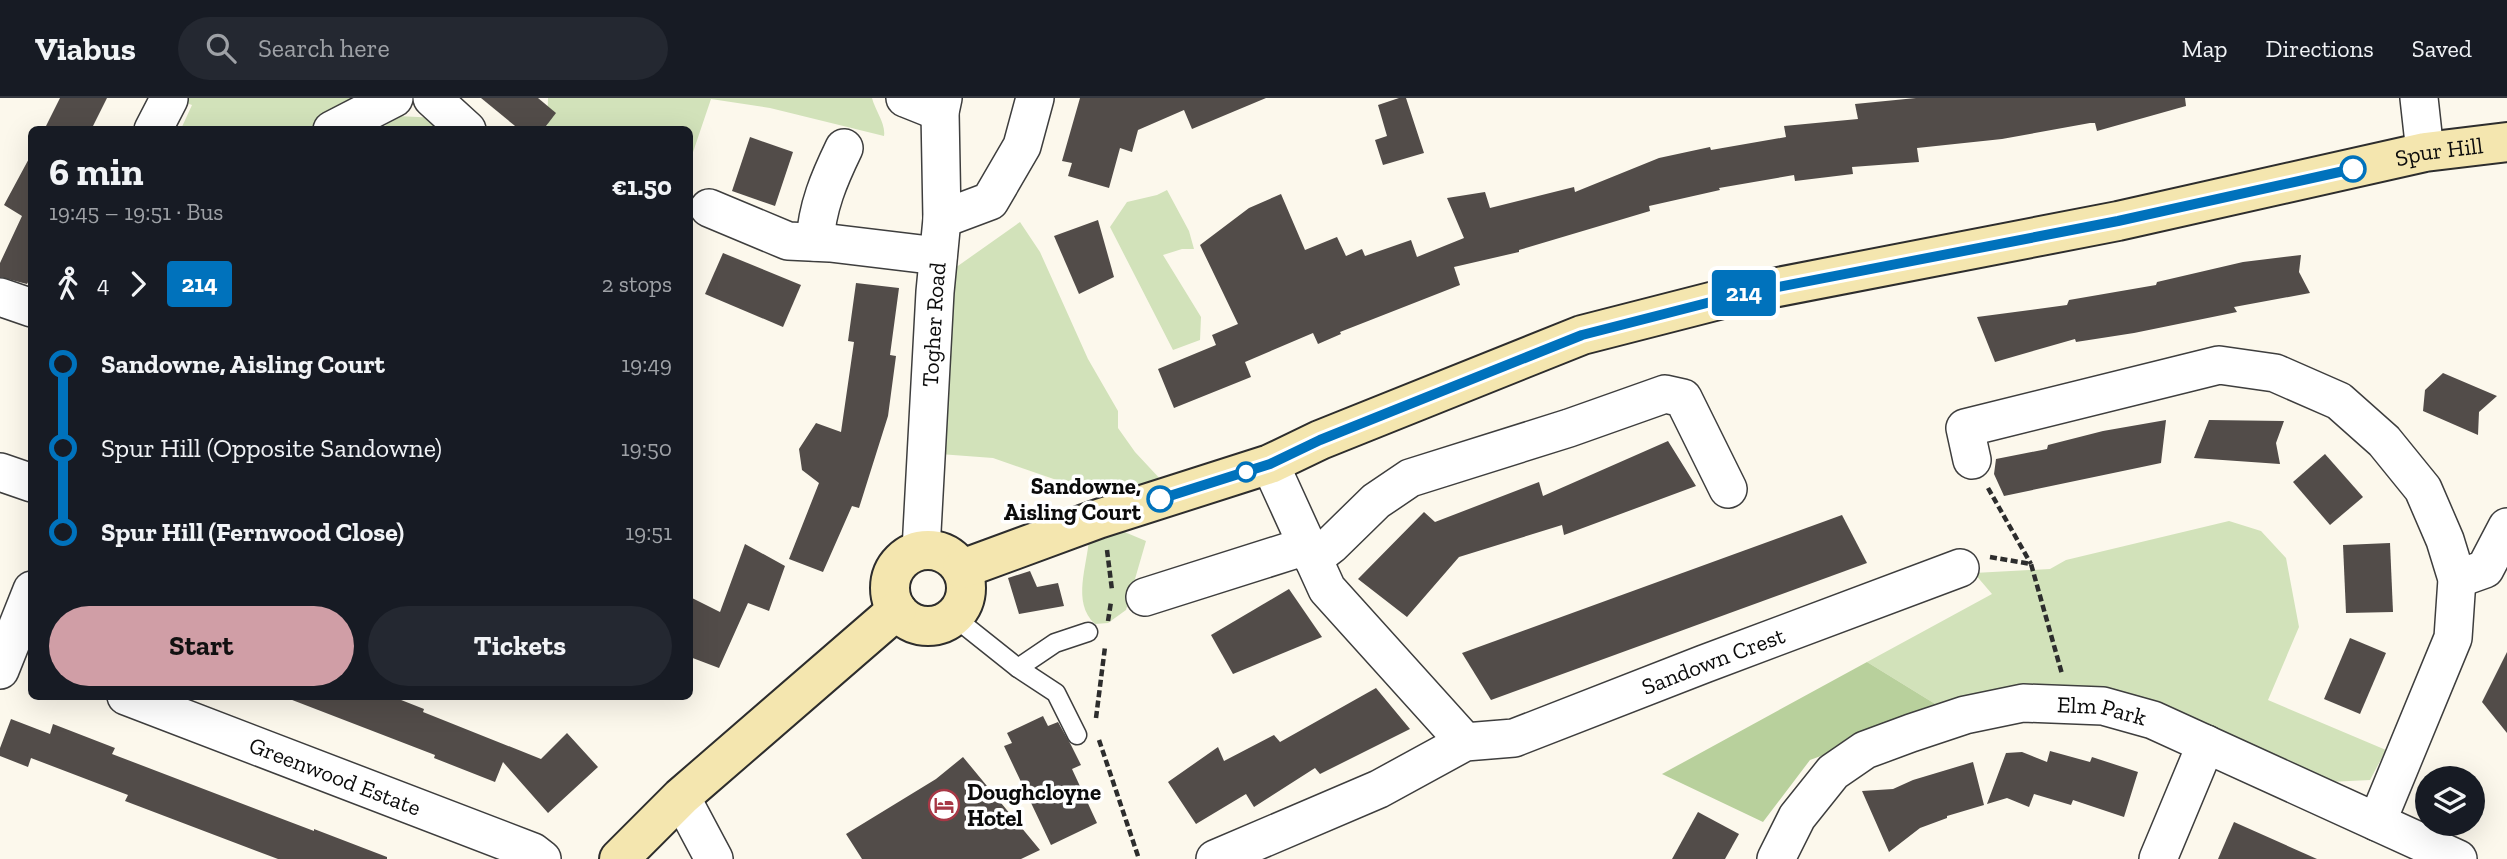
<!DOCTYPE html>
<html lang="en">
<head>
<meta charset="utf-8">
<style>
	:root { --surface:#171b24; --page:#242831; --text:#f1f3f6; --muted:#9ea1a6; --line:#363941; --accent:#d09ea6 }
	body { margin:0; font-family:"Zilla Slab",serif; background:var(--page); color:var(--text); height:100vh; display:flex; flex-direction:column; font-size:26px; white-space:nowrap }
	* { box-sizing:border-box; margin:0 }
	p { font-size:23px; color:var(--muted) }
	.icon { flex:none; width:38px; height:38px; fill:none; stroke:currentColor; stroke-width:2; stroke-linecap:round; stroke-linejoin:round }
	.map { position:relative; flex:1; overflow:hidden }
	.panel { position:absolute; left:28px; top:28px; width:665px; height:574px; display:flex; flex-direction:column; background:var(--surface); border-radius:10px; box-shadow:0 7px 28px #0002 }
	.panel>* { flex:none }
	.badge { padding:0 14px; border-radius:5px; font-size:24px; line-height:46px }
	.buttons { position:absolute; left:2415px; top:668px; display:grid; gap:14px }
	.buttons a { display:grid; place-items:center; width:70px; height:70px; border-radius:50%; background:var(--surface); box-shadow:0 7px 28px #0002; font-size:35px }
	.map>.badge { position:absolute; translate:-50% -50%; box-shadow:0 0 0 4px #fff }
	.legs { display:flex; align-items:center; gap:10px; height:77px; padding:0 21px; font-size:23px }
	.legs p { margin-inline-start:auto }
	.summary { display:flex; align-items:center; justify-content:space-between; height:119px; padding:0 21px }
	h1 { font-size:38px; font-weight:700; line-height:52px }
	.cta { display:flex; gap:14px; margin-top:auto; padding:14px 21px }
	.cta a { flex:1; height:80px; border-radius:42px; background:var(--accent); color:#111; font-size:28px; font-weight:700; line-height:80px; text-align:center }
	.cta a+a { background:var(--page); color:var(--text) }
	ul { padding:0 21px; list-style:none }
	li { display:flex; align-items:center; gap:24px; height:84px; font-size:26px }
	li i { display:grid; place-items:center; width:10px; height:100%; margin:0 9px; background:currentColor }
	li i::after { content:''; width:18px; height:18px; margin:-9px; border:5px solid; border-radius:50%; background:var(--surface) }
	li p { margin-inline-start:auto }
	li:first-child i { background:linear-gradient(#0000 50%,currentColor 0) }
	li:last-child i { background:linear-gradient(currentColor 50%,#0000 0) }
	header { display:flex; align-items:center; gap:42px; box-sizing:border-box; height:98px; padding:0 35px; background:var(--surface); border-bottom:2px solid var(--line) }
	header strong { font-size:33px }
	nav { display:flex; gap:38px; margin-inline-start:auto; font-size:24px }
	.search { width:490px; height:63px; background:var(--page); display:flex; align-items:center; gap:18px; box-sizing:border-box; padding:0 24px; border-radius:38px; color:var(--muted); font-size:26px }
	.map>svg:first-child { display:block }
</style>
</head>
<body>
<header>
<strong>Viabus</strong>
<div class="search"><svg class="icon" aria-label="search" viewBox="0 0 24 24"><circle cx="10" cy="10" r="6"/><path d="M15 15l6 6"/></svg>Search here</div>
<nav><a>Map</a><a>Directions</a><a>Saved</a></nav>
</header>
<div class="map">
<svg width="2507" height="761" viewBox="0 0 2507 761">
	<rect width="100%" height="100%" fill="#fcf8ec"/>
	<!-- green -->
	<g fill="#d2e2ba">
		<polygon points="172,0 364,0 311,32 181,31 192,7"/>
		<path d="M 548,0 L 872,0 C 875,12 886,26 884,38 L 770,10 L 711,1 L 690,63 L 690,32 L 547,32 Z"/>
		<polygon points="397,18 439,20 452,32 380,32"/>
		<polygon points="1167,92 1189,133 1194,151 1182,151 1163,157 1201,219 1200,242 1173,252 1110,129 1127,104 1157,97"/>
		<polygon points="1020,124 1040,154 1088,261 1118,313 1118,330 1135,354 1162,383 1100,397 993,360 926,355 955,170"/>
		<polygon points="2229,423 2261,433 2286,460 2299,529 2268,602 2386,652 2370,682 2329,684 2132,596 2039,586 1945,612 1867,564 1992,496 1974,475 2050,471 2066,462"/>
		<path d="M 1115,430 L 1146,443 L 1126,512 L 1108,525 L 1095,526 C 1071,504 1088,467 1089,439 Z"/>
	</g>
	<!-- forest -->
	<polygon fill="#b8d09c" points="1867,564 1945,612 1810,662 1763,724 1662,676"/>
	<!-- building -->
	<g fill="#524c49">
		<polygon points="60,0 107,0 91,32 44,32"/>
		<polygon points="481,0 538,0 556,15 543,32 520,32"/>
		<polygon points="1080,0 1266,0 1192,31 1184,12 1138,32 1132,54 1120,50 1109,90 1068,78 1072,65 1062,63"/>
		<polygon points="1399,0 1406,0 1424,55 1383,67 1375,42 1387,38 1378,7"/>
		<polygon points="1916,0 2185,0 2186,8 2097,33 2095,25 2090,25 2002,41 1917,50 1919,64 1852,69 1853,76 1795,83 1794,77 1719,90 1720,92 1649,108 1650,113 1519,152 1519,154 1454,169 1460,187 1340,234 1341,236 1318,246 1313,235 1245,264 1251,279 1174,310 1158,271 1216,247 1212,237 1238,226 1200,147 1249,110 1281,96 1305,152 1337,139 1346,158 1362,151 1365,158 1411,142 1417,159 1464,140 1447,100 1485,94 1490,110 1574,89 1575,94 1659,60 1710,49 1711,52 1786,39 1784,28 1858,21 1855,6"/>
		<polygon points="750,39 793,54 775,108 732,93"/>
		<polygon points="32,55 32,177 27,186 0,179 0,165 22,118 4,107"/>
		<polygon points="1098,122 1114,179 1079,196 1054,138"/>
		<polygon points="723,155 801,187 783,229 705,196"/>
		<polygon points="2301,157 2299,174 2310,195 2234,209 2237,214 2134,235 2076,244 2075,241 1995,264 1977,219 2067,207 2069,202 2156,187 2157,184 2243,164"/>
		<polygon points="856,185 899,190 890,257 896,258 888,318 859,410 852,408 823,474 789,461 819,385 802,372 799,351 816,325 841,334 854,244 848,243"/>
		<polygon points="2443,275 2497,298 2479,314 2478,337 2423,313 2425,292"/>
		<polygon points="2166,322 2161,365 2004,398 1994,376 1996,361 2047,351 2048,347 2103,333"/>
		<polygon points="2209,322 2284,323 2276,345 2280,366 2194,360"/>
		<polygon points="1668,343 1696,388 1564,437 1562,427 1459,459 1407,519 1358,481 1424,414 1435,424 1539,384 1543,398"/>
		<polygon points="2325,356 2363,399 2330,427 2293,384"/>
		<polygon points="1842,417 1867,465 1491,602 1462,555"/>
		<polygon points="2390,445 2393,514 2346,515 2343,447"/>
		<polygon points="745,446 785,468 769,513 748,505 719,570 690,559 690,499 720,514"/>
		<polygon points="1030,473 1037,489 1058,485 1064,508 1019,516 1008,480"/>
		<polygon points="1289,491 1322,539 1233,576 1211,537"/>
		<polygon points="2350,540 2386,555 2360,616 2324,601"/>
		<polygon points="2507,554 2507,635 2482,604"/>
		<polygon points="1376,590 1410,631 1320,676 1315,670 1254,709 1246,696 1196,726 1168,684 1218,649 1224,663 1274,637 1280,644"/>
		<polygon points="288,598 391,598 424,611 423,614 541,661 567,635 598,669 548,715 503,664 495,684 434,660 435,657 287,600"/>
		<polygon points="1043,618 1048,628 1058,624 1071,647 1081,667 1072,671 1097,725 1051,747 1004,648 1012,645 1007,635"/>
		<polygon points="11,621 50,636 53,626 115,650 112,656 314,733 314,731 387,759 387,761 278,761 125,703 128,697 31,660 28,669 0,658 0,650"/>
		<polygon points="2050,653 2090,664 2092,659 2138,674 2124,719 2073,702 2071,707 2034,696 2029,709 2007,700 1987,706 2006,655 2022,654 2047,664"/>
		<polygon points="963,659 1040,752 1021,761 862,761 846,736 936,681"/>
		<polygon points="1973,664 1984,707 1947,718 1947,720 1920,730 1889,754 1862,693 1893,691 1913,682"/>
		<polygon points="1698,714 1739,736 1725,761 1672,761"/>
		<polygon points="2234,724 2317,761 2218,761"/>
	</g>
	<g fill="none" stroke-linecap="round" stroke-linejoin="round">
		<!-- lane casing -->
		<g stroke="#3e3e3e" stroke-width="21">
			<g id="lane">
				<polyline points="954,519 1018,570 1056,595 1077,637"/>
				<polyline points="1018,570 1055,545 1088,534"/>
			</g>
		</g>
		<!-- street casing -->
		<g stroke="#3e3e3e" stroke-width="40">
			<g id="street">
				<polyline points="432,0 467,32"/>
				<polyline points="905,0 940,14"/>
				<polyline points="2419,0 2425,54"/>
				<polyline points="153,32 169,1"/>
				<polyline points="332,32 394,0"/>
				<polyline points="709,110 788,143 830,145 938,158"/>
				<polyline points="942,121 990,103 1022,48 1035,0"/>
				<path d="M 815,144 C 817,109 829,81 844,50"/>
				<polyline points="0,199 32,210"/>
				<polyline points="1972,362 1965,330 2219,267 2275,275 2339,303 2384,343 2423,391 2445,442 2457,481 2453,540 2377,724"/>
				<polyline points="1270,366 1327,491 1465,644"/>
				<polyline points="0,374 32,385"/>
				<path id="s1" d="M 921,452 L 935,194 L 942,121 L 940,14 L 943,0"/>
				<polyline points="1313,461 1331,447 1376,403 1410,380 1569,330 1665,296 1683,300 1728,391"/>
				<polyline points="2457,481 2485,471 2507,429"/>
				<polyline points="1145,499 1306,448"/>
				<polyline points="0,572 32,492"/>
				<path id="s2" d="M 126,598 L 533,754 L 542,761"/>
				<polyline points="681,699 714,761"/>
				<path id="s3" d="M 1215,761 L 1379,691 L 1465,644 L 1514,640 L 1704,566 L 1960,470"/>
				<path id="s4" d="M 1776,761 L 1797,719 L 1833,674 L 1865,652 L 1911,635 L 1965,617 L 2023,605 L 2103,608 L 2153,622 L 2458,761"/>
				<polyline points="2158,761 2206,646"/>
			</g>
		</g>
		<!-- secondary casing -->
		<g stroke="#2d2d2d" stroke-width="42">
			<g id="secondary">
				<circle cx="928" cy="490" r="38"/>
				<path id="s5" d="M 962,471 L 1098,421 L 1270,366 L 1320,342 L 1582,237 L 1742,196 L 2118,123 L 2425,54 L 2507,44"/>
				<polyline points="619,761 681,699 897,512"/>
			</g>
		</g>
		<!-- path -->
		<g stroke="#2d2d2d" stroke-width="4.5" stroke-dasharray="7 3.5" stroke-linecap="butt">
			<polyline points="1988,390 2031,466"/>
			<polyline points="1107,452 1112,492"/>
			<polyline points="1990,459 2031,466 2062,576"/>
			<polyline points="1108,523 1111,504"/>
			<polyline points="1096,620 1105,549"/>
			<polyline points="1099,642 1139,761"/>
		</g>
		<!-- lane -->
		<use href="#lane" stroke="#fff" stroke-width="18"/>
		<!-- street -->
		<use href="#street" stroke="#fff" stroke-width="37"/>
		<!-- secondary -->
		<use href="#secondary" stroke="#f4e6af" stroke-width="38"/>
	</g>
	<g fill="none" stroke-linecap="round" stroke-linejoin="round">
		<!-- line-1 casing -->
		<g stroke="#fff" stroke-width="16">
			<polyline id="line-1" points="1160,401 1270,366 1320,342 1582,237 1742,196 2118,123 2353,71"/>
		</g>
		<!-- line-1 -->
		<use href="#line-1" stroke="#0072bc" stroke-width="10"/>
	</g>
	<!-- icons -->
	<defs>
		<g id="hotel-ring" transform="scale(1.575)"><circle r="9.5" fill="#fff" stroke="#a73745" stroke-width="1.5"/><path d="M-6-4.5h1.5V1H6V5H4.5V3h-9V5H-6ZM-4 0a1.8 1.8 0 1 1 3.6 0ZM.5 0V-2.5h3Q6-2.5 6 0Z" fill="#a73745"/></g>
	</defs>
	<g fill-rule="evenodd">
		<use href="#hotel-ring" x="944" y="707"/>
	</g>
	<!-- markers -->
	<g fill="#fff" stroke="#0072bc" stroke-width="3.5">
		<circle cx="2353" cy="71" r="12"/>
		<circle cx="1246" cy="374" r="9"/>
		<circle cx="1160" cy="401" r="12"/>
	</g>
	<g text-anchor="middle" dominant-baseline="central" stroke-width="7" stroke-linejoin="round" paint-order="stroke">
		<!-- street labels -->
		<g font-size="23" fill="#0b0b0b" stroke="#fff">
			<text stroke="none"><textPath href="#s5" startOffset="1540">Spur Hill</textPath></text>
			<text stroke="none"><textPath href="#s1" startOffset="226">Togher Road</textPath></text>
			<text stroke="none"><textPath href="#s3" startOffset="539">Sandown Crest</textPath></text>
			<text stroke="none"><textPath href="#s4" startOffset="388">Elm Park</textPath></text>
			<text stroke="none"><textPath href="#s2" startOffset="224">Greenwood Estate</textPath></text>
		</g>
		<!-- stop labels -->
		<g font-size="23" font-weight="bold" fill="#0b0b0b" stroke="#fff" text-anchor="end">
			<text x="1141" y="388">Sandowne,<tspan x="1141" dy="26">Aisling Court</tspan></text>
		</g>
		<!-- poi labels -->
		<g font-size="23" font-weight="bold" fill="#0b0b0b" stroke="#fff" text-anchor="start">
			<text x="967" y="694">Doughcloyne<tspan x="967" dy="26">Hotel</tspan></text>
		</g>
	</g>
</svg>
<div class="buttons">
<a><svg class="icon" aria-label="layers" viewBox="0 0 24 24"><path d="M12 4l9 5-9 5-9-5zM3 14l9 5 9-5"/></svg></a>
</div>
<b class="badge" style="left:1744px;top:195px;background:#0072bc;color:#fff">214</b>
<section class="panel">
<div class="summary"><div><h1>6 min</h1><p>19:45 – 19:51 · Bus</p></div><b>€1.50</b></div>
<div class="legs"><svg class="icon" aria-label="walk" viewBox="0 0 24 24"><circle cx="13" cy="4" r="2"/><path d="M13 8l-2 6 4 7M11 14l-3 7M7 12l3-4h3l4 4"/></svg>4<svg class="icon" aria-label="forward" viewBox="0 0 24 24"><path d="M9 5l7 7-7 7"/></svg><b class="badge" style="background:#0072bc;color:#fff">214</b><p>2 stops</p></div>
<ul>
<li><i style="color:#0072bc"></i><b>Sandowne, Aisling Court</b><p>19:49</p></li>
<li><i style="color:#0072bc"></i><span>Spur Hill (Opposite Sandowne)</span><p>19:50</p></li>
<li><i style="color:#0072bc"></i><b>Spur Hill (Fernwood Close)</b><p>19:51</p></li>
</ul>
<div class="cta"><a>Start</a><a>Tickets</a></div>
</section>
</div>
</body>
</html>
